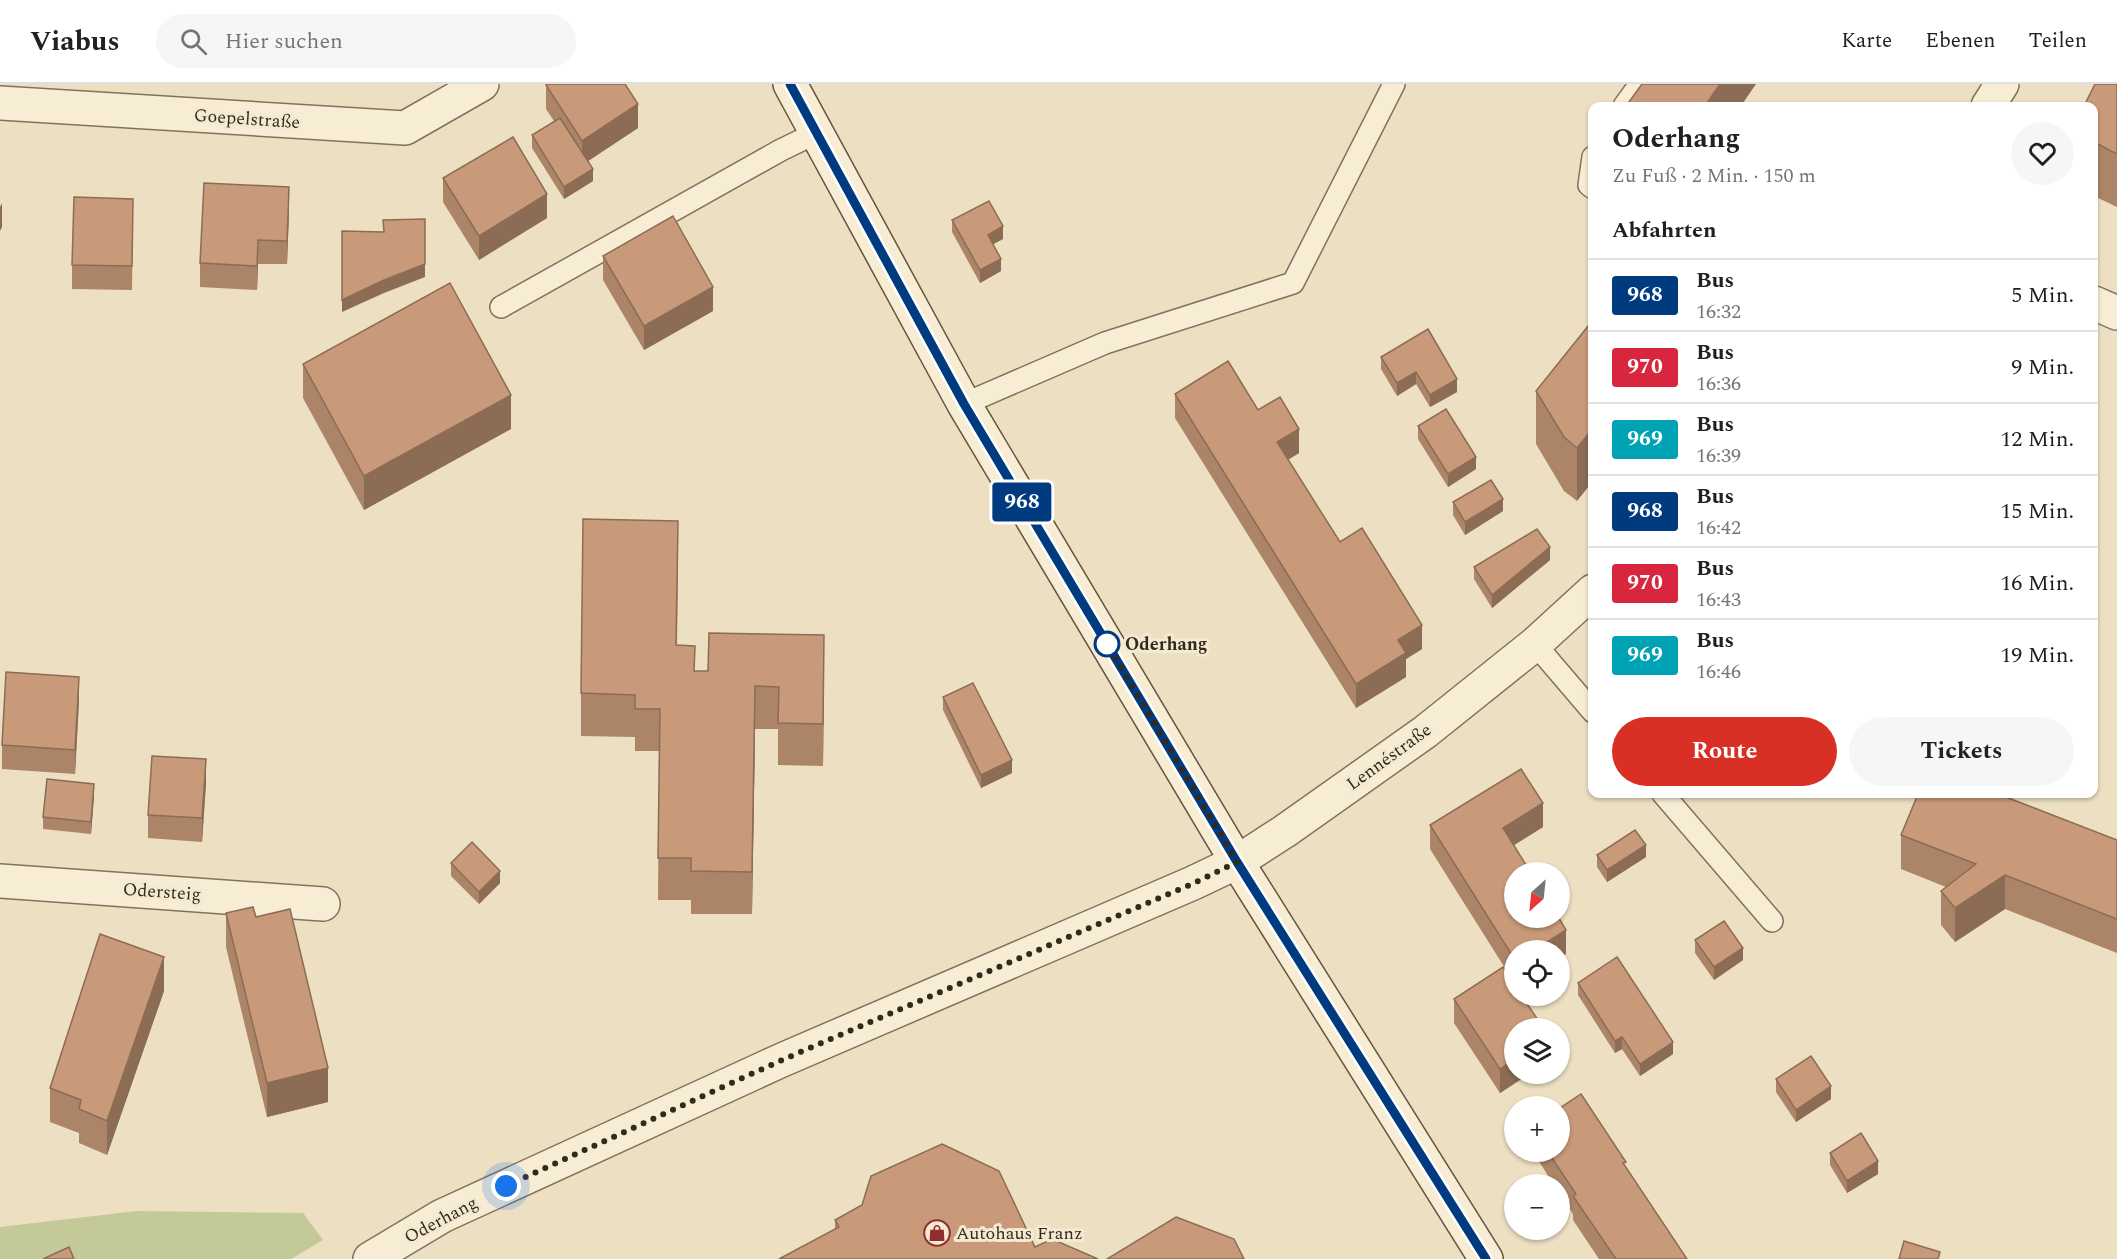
<!DOCTYPE html>
<html lang="de">
<head>
<meta charset="utf-8">
<style>
	:root { --surface:#fff; --page:#f6f6f6; --text:#202124; --muted:#757577; --line:#e0e0e0; --accent:#d93025 }
	body { margin:0; font-family:Spectral,serif; background:var(--page); color:var(--text); height:100vh; display:flex; flex-direction:column; font-size:22px; white-space:nowrap }
	* { box-sizing:border-box; margin:0 }
	p { font-size:20px; color:var(--muted) }
	.icon { flex:none; width:33px; height:33px; fill:none; stroke:currentColor; stroke-width:2; stroke-linecap:round; stroke-linejoin:round }
	.map { position:relative; flex:1; overflow:hidden }
	.details { position:absolute; left:1588px; top:18px; width:510px; height:696px; display:flex; flex-direction:column; background:var(--surface); border-radius:12px; box-shadow:0 2px 4px #0004 }
	.details>* { flex:none }
	.badge { padding:0 12px; border-radius:4px; font-size:21px; line-height:39px }
	.needle { width:39px; rotate:207deg }
	.tools { position:absolute; left:1504px; top:778px; display:grid; gap:12px }
	.tools a { display:grid; place-items:center; width:66px; height:66px; border-radius:50%; background:var(--surface); box-shadow:0 2px 4px #0004; font-size:30px }
	.you { position:absolute; width:30px; height:30px; margin:-15px; border:4px solid #fff; border-radius:50%; background:#1a73e8; box-shadow:0 0 0 9px #1a73e833 }
	.map>.badge { position:absolute; translate:-50% -50%; box-shadow:0 0 0 3px #fff }
	h2 { padding:0 24px; font-size:22px; line-height:54px }
	.round { display:grid; place-items:center; flex:none; width:63px; height:63px; border-radius:32px; background:var(--page) }
	.summary { display:flex; align-items:center; justify-content:space-between; height:102px; padding:0 24px }
	h1 { font-size:28px; font-weight:700; line-height:45px }
	.action { display:flex; gap:12px; margin-top:auto; padding:12px 24px }
	.action a { flex:1; height:69px; border-radius:36px; background:var(--accent); color:#fff; font-size:24px; font-weight:700; line-height:69px; text-align:center }
	.action a+a { background:var(--page); color:var(--text) }
	ul { padding:0; list-style:none }
	li { display:flex; align-items:center; gap:18px; height:72px; padding:0 24px; border-top:2px solid var(--line) }
	li div { flex:1 }
	li b { display:block; font-size:22px }
	li em { font-style:normal }
	li .badge { min-width:66px; font-weight:700; text-align:center }
	header { display:flex; align-items:center; gap:36px; box-sizing:border-box; height:84px; padding:0 30px; background:var(--surface); border-bottom:2px solid var(--line) }
	header strong { font-size:28px }
	nav { display:flex; gap:33px; margin-inline-start:auto; font-size:21px }
	.search { width:420px; height:54px; background:var(--page); display:flex; align-items:center; gap:15px; box-sizing:border-box; padding:0 21px; border-radius:33px; color:var(--muted); font-size:22px }
	.map>svg:first-child { display:block }
</style>
</head>
<body>
<header>
<strong>Viabus</strong>
<div class="search"><svg class="icon" aria-label="search" viewBox="0 0 24 24"><circle cx="10" cy="10" r="6"/><path d="M15 15l6 6"/></svg>Hier suchen</div>
<nav><a>Karte</a><a>Ebenen</a><a>Teilen</a></nav>
</header>
<div class="map">
<svg width="2117" height="1175" viewBox="0 0 2117 1175">
	<rect width="100%" height="100%" fill="#ecdfc2"/>
	<!-- green -->
	<polygon fill="#c3c997" points="137,1127 303,1129 323,1156 291,1175 0,1175 0,1143"/>
	<g fill="none" stroke-linecap="round" stroke-linejoin="round">
		<!-- lane casing -->
		<g stroke="#85715a" stroke-width="24">
			<g id="lane">
				<polyline points="1624,22 1640,0"/>
				<polyline points="1593,73 1589,101 1593,104"/>
				<polyline points="501,223 781,66 816,49"/>
				<polyline points="964,320 1105,259 1293,199 1394,0"/>
				<polyline points="1535,560 1593,628"/>
				<polyline points="1663,710 1772,837"/>
			</g>
		</g>
		<!-- street casing -->
		<g stroke="#85715a" stroke-width="36">
			<g id="street">
				<polyline points="0,19 405,44 482,0"/>
				<polyline points="1988,22 2002,0"/>
				<polyline points="2094,219 2117,229"/>
				<polyline points="0,797 323,820"/>
				<polyline points="370,1175 442,1132 782,976 1193,799 1237,778 1285,747 1425,648 1535,560 1593,507"/>
			</g>
		</g>
		<!-- secondary casing -->
		<g stroke="#66523d" stroke-width="36">
			<polyline id="secondary" points="790,0 964,320 1237,778 1486,1175"/>
		</g>
		<!-- lane -->
		<use href="#lane" stroke="#f7edd5" stroke-width="21"/>
		<!-- street -->
		<use href="#street" stroke="#f7edd5" stroke-width="33"/>
		<!-- secondary -->
		<use href="#secondary" stroke="#f7edd5" stroke-width="33"/>
	</g>
	<!-- wall -->
	<g fill="#ac8468">
		<polygon points="2117,0 2117,123 2094,112 2094,22"/>
		<polygon points="546,1 638,44 588,77 593,97 564,115 532,64 532,51 554,37 546,25"/>
		<polygon points="443,94 547,134 479,176 443,118"/>
		<polygon points="289,127 287,180 258,180 257,206 200,203 200,179"/>
		<polygon points="952,136 1003,155 993,160 1001,187 980,199 952,148"/>
		<polygon points="133,139 132,206 72,205 72,181"/>
		<polygon points="603,172 713,227 644,266 603,196"/>
		<polygon points="1593,236 1577,417 1564,407 1536,360 1536,307"/>
		<polygon points="1428,245 1457,308 1430,323 1416,300 1397,312 1381,285 1381,273"/>
		<polygon points="303,280 511,345 364,426 303,314"/>
		<polygon points="1175,310 1258,326 1299,369 1288,376 1340,458 1422,565 1406,575 1406,593 1356,624 1175,334"/>
		<polygon points="1418,342 1476,385 1448,403 1418,355"/>
		<polygon points="1453,418 1503,427 1465,451 1453,431"/>
		<polygon points="1550,476 1492,524 1474,495 1474,483"/>
		<polygon points="678,479 677,561 695,587 824,593 823,682 778,681 778,645 755,645 752,830 691,830 691,816 658,816 659,667 635,667 635,653 581,652 581,609"/>
		<polygon points="943,613 1012,689 981,704 943,626"/>
		<polygon points="79,617 75,690 2,685 2,661"/>
		<polygon points="206,699 202,758 148,754 148,731"/>
		<polygon points="94,712 91,750 43,745 43,733"/>
		<polygon points="1430,741 1543,743 1513,761 1566,870 1560,874 1560,867 1515,867 1515,900 1430,765"/>
		<polygon points="1901,751 2117,756 2117,869 2005,825 1955,858 1941,841 1941,807 1946,803 1901,785"/>
		<polygon points="1597,771 1646,773 1607,798 1597,783"/>
		<polygon points="451,779 500,799 479,820 451,792"/>
		<polygon points="226,829 256,833 328,1018 267,1033 226,863"/>
		<polygon points="1695,856 1743,876 1714,896 1695,869"/>
		<polygon points="1578,899 1673,970 1640,992 1622,965 1615,969 1578,911"/>
		<polygon points="164,907 107,1071 79,1059 79,1049 50,1038 50,1004"/>
		<polygon points="1454,915 1515,990 1529,990 1500,1009 1454,939"/>
		<polygon points="1776,995 1831,1015 1796,1038 1776,1008"/>
		<polygon points="1533,1068 1560,1068 1626,1085 1687,1175 1599,1175 1573,1136 1573,1130 1560,1109 1560,1101 1554,1101"/>
		<polygon points="1830,1069 1878,1090 1847,1109 1830,1081"/>
		<polygon points="835,1136 1035,1163 835,1145"/>
	</g>
	<!-- shaded-wall -->
	<g fill="#8c6c55">
		<polygon points="1720,0 1756,0 1741,22 1705,22"/>
		<polygon points="638,20 638,44 582,81 582,57"/>
		<polygon points="593,85 593,97 564,115 564,103"/>
		<polygon points="289,103 289,127 287,180 287,157"/>
		<polygon points="547,110 547,134 479,176 479,152"/>
		<polygon points="2,119 2,143 0,147 0,123"/>
		<polygon points="1003,142 1003,155 988,163 988,151"/>
		<polygon points="258,156 258,180 257,206 257,182"/>
		<polygon points="1001,175 1001,187 980,199 980,186"/>
		<polygon points="425,180 425,193 384,209 342,228 342,216 384,196"/>
		<polygon points="713,203 713,227 644,266 644,242"/>
		<polygon points="1416,288 1416,300 1397,312 1397,299"/>
		<polygon points="1457,295 1457,308 1430,323 1430,311"/>
		<polygon points="511,311 511,345 364,426 364,392"/>
		<polygon points="1593,344 1593,397 1577,417 1577,364"/>
		<polygon points="1299,345 1299,369 1277,382 1277,358"/>
		<polygon points="1476,373 1476,385 1448,403 1448,390"/>
		<polygon points="1503,415 1503,427 1465,451 1465,438"/>
		<polygon points="1550,463 1550,476 1492,524 1492,511"/>
		<polygon points="1422,541 1422,565 1406,575 1406,593 1356,624 1356,600 1398,556"/>
		<polygon points="824,551 824,593 823,682 823,640"/>
		<polygon points="79,593 79,617 75,690 75,666"/>
		<polygon points="755,602 755,645 752,830 752,788"/>
		<polygon points="206,675 206,699 202,758 202,734"/>
		<polygon points="1012,676 1012,689 981,704 981,691"/>
		<polygon points="94,700 94,712 91,750 91,738"/>
		<polygon points="1543,719 1543,743 1503,768 1503,744"/>
		<polygon points="1646,761 1646,773 1607,798 1607,786"/>
		<polygon points="500,787 500,799 479,820 479,808"/>
		<polygon points="2005,791 2005,825 1955,858 1955,824"/>
		<polygon points="1566,846 1566,870 1560,874 1560,867 1533,867"/>
		<polygon points="1743,864 1743,876 1714,896 1714,883"/>
		<polygon points="164,873 164,907 107,1071 107,1037"/>
		<polygon points="1622,953 1622,965 1615,969 1615,957"/>
		<polygon points="1673,958 1673,970 1640,992 1640,980"/>
		<polygon points="1515,975 1515,990 1529,990 1500,1009 1500,985"/>
		<polygon points="328,984 328,1018 267,1033 267,999"/>
		<polygon points="1831,1002 1831,1015 1796,1038 1796,1026"/>
		<polygon points="1878,1077 1878,1090 1847,1109 1847,1097"/>
	</g>
	<!-- building -->
	<g fill="#c89a79" stroke="#8c6c55" stroke-width="1.5">
		<polygon points="548,0 625,0 638,20 582,57 546,1"/>
		<polygon points="1642,0 1720,0 1705,22 1626,22"/>
		<polygon points="2095,0 2117,0 2117,70 2094,58 2094,22 2084,22"/>
		<polygon points="560,34 593,85 564,103 532,51"/>
		<polygon points="513,53 547,110 479,152 443,94"/>
		<polygon points="204,99 289,103 287,157 258,156 257,182 200,179"/>
		<polygon points="74,113 133,115 132,182 72,181"/>
		<polygon points="989,117 1003,142 988,151 1001,175 980,186 952,136"/>
		<polygon points="673,132 713,203 644,242 603,172"/>
		<polygon points="425,135 425,180 384,196 342,216 342,147 384,148 383,136"/>
		<polygon points="450,199 511,311 364,392 303,280"/>
		<polygon points="1593,236 1593,344 1577,364 1564,353 1536,307"/>
		<polygon points="1428,245 1457,295 1430,311 1416,288 1397,299 1381,273"/>
		<polygon points="1228,277 1258,326 1280,313 1299,345 1277,358 1340,458 1362,444 1422,541 1398,556 1406,569 1356,600 1175,310"/>
		<polygon points="1446,325 1476,373 1448,390 1418,342"/>
		<polygon points="1491,396 1503,415 1465,438 1453,418"/>
		<polygon points="583,435 678,437 676,561 695,562 694,587 708,587 709,549 824,551 823,640 778,639 779,603 755,602 752,788 691,787 691,774 658,774 660,625 635,625 635,611 581,609"/>
		<polygon points="1537,445 1550,463 1492,511 1474,483"/>
		<polygon points="6,588 79,593 75,666 2,661"/>
		<polygon points="973,599 1012,676 981,691 943,613"/>
		<polygon points="152,672 206,675 202,734 148,731"/>
		<polygon points="1521,685 1543,719 1503,744 1531,789 1515,789 1515,834 1559,834 1566,846 1533,867 1515,867 1515,876 1430,741"/>
		<polygon points="47,695 94,700 91,738 43,733"/>
		<polygon points="1918,710 1998,710 2117,756 2117,835 2005,791 1955,824 1941,807 1976,780 1901,751"/>
		<polygon points="1635,746 1646,761 1607,786 1597,771"/>
		<polygon points="472,758 500,787 479,808 451,779"/>
		<polygon points="253,823 256,833 290,825 328,984 267,999 226,829"/>
		<polygon points="1724,837 1743,864 1714,883 1695,856"/>
		<polygon points="100,850 164,873 107,1037 79,1025 81,1016 50,1004"/>
		<polygon points="1617,873 1673,958 1640,980 1622,953 1615,957 1578,899"/>
		<polygon points="1503,883 1515,901 1515,912 1522,912 1544,945 1515,945 1515,975 1500,985 1454,915"/>
		<polygon points="1811,972 1831,1002 1796,1026 1776,995"/>
		<polygon points="1581,1010 1626,1078 1623,1079 1687,1175 1616,1175 1573,1112 1576,1110 1548,1068 1560,1068 1560,1024"/>
		<polygon points="1861,1049 1878,1077 1847,1097 1830,1069"/>
		<polygon points="942,1060 999,1087 1035,1163 1052,1155 1098,1175 779,1175 839,1143 835,1136 862,1121 871,1092"/>
		<polygon points="1176,1133 1234,1155 1244,1175 1107,1175"/>
		<polygon points="1904,1157 1940,1168 1938,1175 1899,1175"/>
		<polygon points="69,1163 74,1175 43,1175"/>
	</g>
	<g fill="none" stroke-linecap="round" stroke-linejoin="round">
		<!-- line casing -->
		<g stroke="#fff" stroke-width="14">
			<polyline id="line" points="790,0 964,320 1237,778 1486,1175"/>
		</g>
		<!-- line -->
		<use href="#line" stroke="#003b80" stroke-width="9"/>
		<!-- walk -->
		<polyline stroke="#35291e" stroke-width="6" stroke-dasharray="0 10.8" points="506,1102 782,976 1192,800 1237,778 1107,560"/>
	</g>
	<!-- icons -->
	<defs>
		<g id="shop-ring" transform="scale(1.35)"><circle r="9.5" fill="#f4ead1" stroke="#912d2e" stroke-width="1.5"/><path d="M-5-2.5h2.3a2.7 3.5 0 0 1 5.4 0H5L5.5 6h-11ZM-1.5-2.5h3a1.5 2.3 0 0 0-3 0Z" fill="#912d2e"/></g>
	</defs>
	<g fill-rule="evenodd">
		<use href="#shop-ring" x="937" y="1149"/>
	</g>
	<!-- markers -->
	<circle fill="#fff" stroke="#003b80" stroke-width="3" cx="1107" cy="560" r="12"/>
	<g text-anchor="middle" dominant-baseline="central" stroke-width="6" stroke-linejoin="round" paint-order="stroke">
		<!-- street labels -->
		<g font-size="18" fill="#35291e" stroke="#f4ead1">
			<text transform="translate(247 35) rotate(4)">Goepelstraße</text>
			<text transform="translate(1389 673) rotate(-36)">Lennéstraße</text>
			<text transform="translate(162 808) rotate(4)">Odersteig</text>
			<text transform="translate(441 1136) rotate(-28)">Oderhang</text>
		</g>
		<!-- stop labels -->
		<g font-size="18" font-weight="bold" fill="#35291e" stroke="#f4ead1" text-anchor="start">
			<text x="1125" y="560">Oderhang</text>
		</g>
		<!-- poi labels -->
		<g font-size="18" fill="#35291e" stroke="#f4ead1" text-anchor="start">
			<text x="956" y="1149">Autohaus Franz</text>
		</g>
	</g>
</svg>
<div class="tools">
<a><svg class="needle" viewBox="-14 -14 28 28"><path d="M0-13l5 13h-10z" fill="#e53935"/><path d="M0 13l5-13h-10z" fill="#757577"/></svg></a>
<a><svg class="icon" aria-label="locate" viewBox="0 0 24 24"><circle cx="12" cy="12" r="6"/><path d="M12 2v4M12 18v4M2 12h4M18 12h4"/></svg></a>
<a><svg class="icon" aria-label="layers" viewBox="0 0 24 24"><path d="M12 4l9 5-9 5-9-5zM3 14l9 5 9-5"/></svg></a>
<a>+</a>
<a>−</a>
</div>
<div class="you" style="left:506px;top:1102px"></div>
<b class="badge" style="left:1022px;top:418px;background:#003b80;color:#fff">968</b>
<section class="details">
<div class="summary"><div><h1>Oderhang</h1><p>Zu Fuß · 2 Min. · 150 m</p></div><a class="round"><svg class="icon" aria-label="heart" viewBox="0 0 24 24"><path d="M12 20l-8-8c-3-5 5-10 8-4 3-6 11-1 8 4z"/></svg></a></div>
<h2>Abfahrten</h2>
<ul>
<li><span class="badge" style="background:#003b80;color:#fff">968</span><div><b>Bus</b><p>16:32</p></div><em>5 Min.</em></li>
<li><span class="badge" style="background:#d7263d;color:#fff">970</span><div><b>Bus</b><p>16:36</p></div><em>9 Min.</em></li>
<li><span class="badge" style="background:#00a3b4;color:#fff">969</span><div><b>Bus</b><p>16:39</p></div><em>12 Min.</em></li>
<li><span class="badge" style="background:#003b80;color:#fff">968</span><div><b>Bus</b><p>16:42</p></div><em>15 Min.</em></li>
<li><span class="badge" style="background:#d7263d;color:#fff">970</span><div><b>Bus</b><p>16:43</p></div><em>16 Min.</em></li>
<li><span class="badge" style="background:#00a3b4;color:#fff">969</span><div><b>Bus</b><p>16:46</p></div><em>19 Min.</em></li>
</ul>
<div class="action"><a>Route</a><a>Tickets</a></div>
</section>
</div>
</body>
</html>
